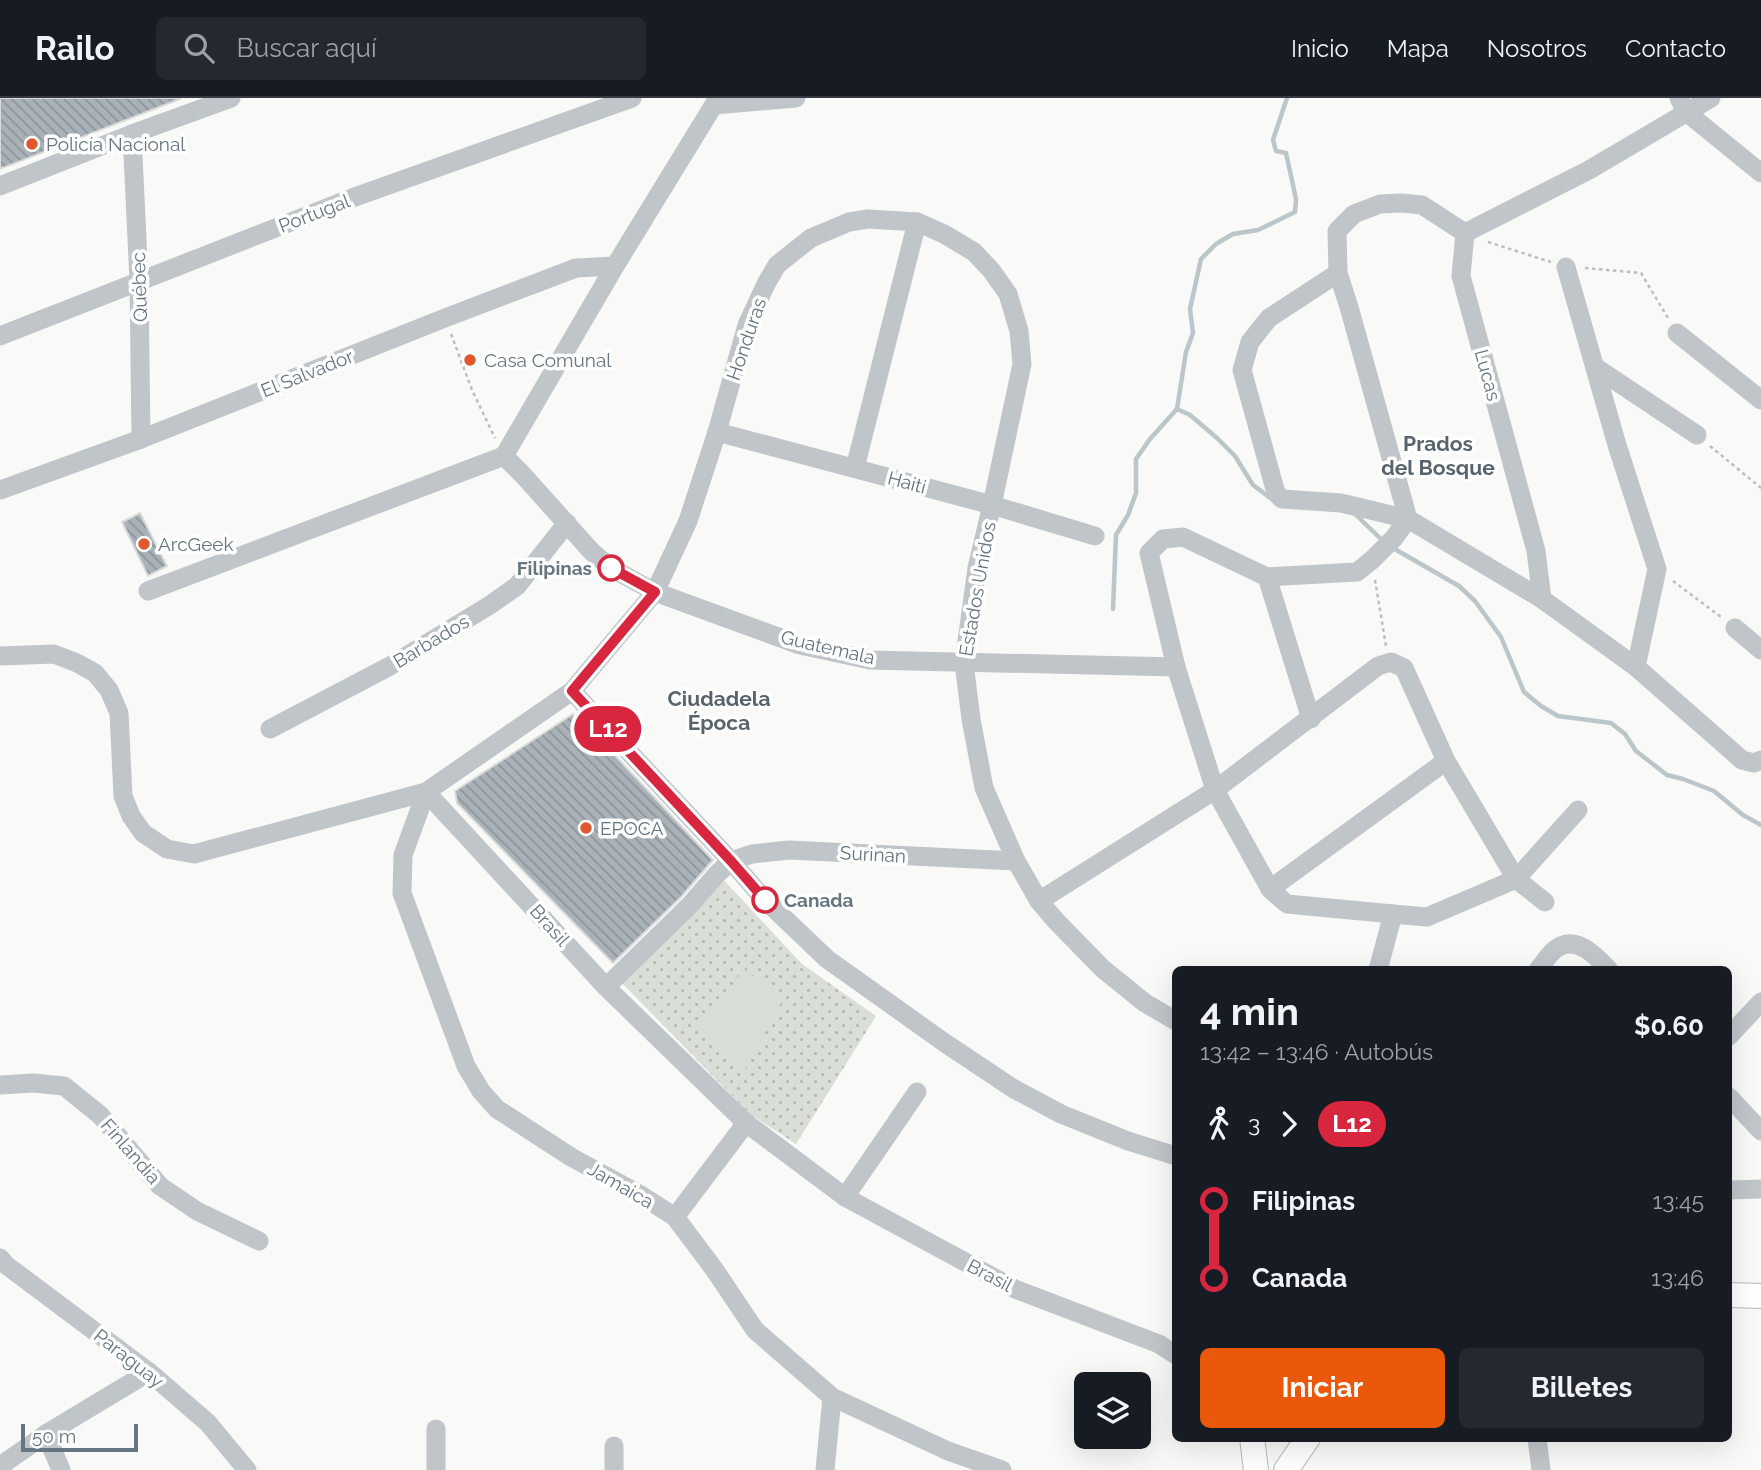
<!DOCTYPE html>
<html lang="es">
<head>
<meta charset="utf-8">
<style>
	:root { --surface:#171b24; --page:#242831; --text:#f1f3f6; --muted:#9ea1a6; --line:#363941; --accent:#ea580c }
	body { margin:0; font-family:Raleway,sans-serif; background:var(--page); color:var(--text); height:100vh; display:flex; flex-direction:column; font-size:26px; white-space:nowrap }
	* { box-sizing:border-box; margin:0 }
	p { font-size:23px; color:var(--muted) }
	.icon { flex:none; width:38px; height:38px; fill:none; stroke:currentColor; stroke-width:2; stroke-linecap:round; stroke-linejoin:round }
	.map { position:relative; flex:1; overflow:hidden }
	.side { position:absolute; left:1172px; top:868px; width:560px; height:476px; display:flex; flex-direction:column; background:var(--surface); border-radius:10px; box-shadow:0 7px 28px #0002 }
	.side>* { flex:none }
	.badge { padding:0 14px; border-radius:23px; font-size:24px; line-height:46px }
	.controls { position:absolute; left:1074px; top:1274px; display:grid; gap:14px }
	.controls a { display:grid; place-items:center; width:77px; height:77px; border-radius:10px; background:var(--surface); box-shadow:0 7px 28px #0002; font-size:35px }
	.scale { position:absolute; left:21px; bottom:18px; width:117px; box-sizing:border-box; padding-left:7px; border:4px solid #657581; border-top:0; font-size:19px; line-height:24px; white-space:nowrap; color:#657581; -webkit-text-stroke:5px #fff; paint-order:stroke }
	.map>.badge { position:absolute; translate:-50% -50%; box-shadow:0 0 0 4px #fff }
	.legs { display:flex; align-items:center; gap:10px; height:77px; padding:0 28px; font-size:23px }
	.legs p { margin-inline-start:auto }
	.overview { display:flex; align-items:center; justify-content:space-between; height:119px; padding:0 28px }
	h1 { font-size:38px; font-weight:700; line-height:52px }
	.cta { display:flex; gap:14px; margin-top:auto; padding:14px 28px }
	.cta a { flex:1; height:80px; border-radius:10px; background:var(--accent); color:#fff; font-size:28px; font-weight:700; line-height:80px; text-align:center }
	.cta a+a { background:var(--page); color:var(--text) }
	ul { padding:0 28px; list-style:none }
	li { display:flex; align-items:center; gap:24px; height:77px; font-size:26px }
	li i { display:grid; place-items:center; width:10px; height:100%; margin:0 9px; background:currentColor }
	li i::after { content:''; width:18px; height:18px; margin:-9px; border:5px solid; border-radius:50%; background:var(--surface) }
	li p { margin-inline-start:auto }
	li:first-child i { background:linear-gradient(#0000 50%,currentColor 0) }
	li:last-child i { background:linear-gradient(currentColor 50%,#0000 0) }
	header { display:flex; align-items:center; gap:42px; box-sizing:border-box; height:98px; padding:0 35px; background:var(--surface); border-bottom:2px solid var(--line) }
	header strong { font-size:33px }
	nav { display:flex; gap:38px; margin-inline-start:auto; font-size:24px }
	.search { width:490px; height:63px; background:var(--page); display:flex; align-items:center; gap:18px; box-sizing:border-box; padding:0 24px; border-radius:10px; color:var(--muted); font-size:26px }
	.map>svg:first-child { display:block }
</style>
</head>
<body>
<header>
<strong>Railo</strong>
<div class="search"><svg class="icon" aria-label="search" viewBox="0 0 24 24"><circle cx="10" cy="10" r="6"/><path d="M15 15l6 6"/></svg>Buscar aquí</div>
<nav><a>Inicio</a><a>Mapa</a><a>Nosotros</a><a>Contacto</a></nav>
</header>
<div class="map">
<svg width="1761" height="1372" viewBox="0 0 1761 1372">
	<defs>
		<pattern id="park-dots" width="8" height="8" patternUnits="userSpaceOnUse" patternTransform="scale(1.75)"><rect width="8" height="8" fill="#d9ded6"/><path d="M2 2h.1M6 6h.1" fill="none" stroke="#b4b9b3" stroke-width="1.8" stroke-linecap="round"/></pattern>
		<pattern id="building-back-hatch" width="6" height="6" patternUnits="userSpaceOnUse" patternTransform="scale(1.75)"><rect width="6" height="6" fill="#a9b2b8"/><path d="M-1 5l2 2M0 0l6 6M5-1l2 2" fill="none" stroke="#8d959b"/></pattern>
	</defs>
	<rect width="100%" height="100%" fill="#f9f9f7"/>
	<!-- park -->
	<polygon fill="url(#park-dots)" points="721,779 802,866 876,918 796,1046 750,1016 620,883"/>
	<!-- garden -->
	<polygon fill="#d9ded6" points="744,871 783,901 745,972 700,930"/>
	<g fill="none" stroke-linecap="round" stroke-linejoin="round">
		<!-- stream -->
		<g stroke="#bac6ca" stroke-width="4.5">
			<polyline points="1269,399 1253,387 1235,358 1217,340 1190,317 1177,311 1186,254 1193,235 1190,211 1201,161 1216,146 1233,136 1258,132 1295,114 1296,101 1286,55 1276,53 1273,42 1287,0"/>
			<polyline points="1354,415 1383,443"/>
			<polyline points="1393,450 1459,488 1475,503 1501,539 1524,594 1541,608 1558,618 1611,625 1625,636 1636,653 1667,677 1683,681 1714,693 1743,717 1761,727"/>
			<polyline points="1113,511 1116,437 1128,417 1136,395 1136,361 1150,341 1177,311"/>
		</g>
	</g>
	<!-- building -->
	<g fill="url(#building-back-hatch)" stroke="#dbdbd9" stroke-width="2">
		<polygon points="0,0 180,0 180,1 0,71"/>
		<polygon points="140,415 167,468 148,478 122,424"/>
		<polygon points="573,616 609,651 713,762 681,799 613,865 457,705 455,693"/>
	</g>
	<g fill="none" stroke-linecap="round" stroke-linejoin="round">
		<!-- major casing -->
		<g stroke="#b4b9bd" stroke-width="26">
			<g id="major">
				<polyline points="1729,1197 1761,1198"/>
				<polyline points="1252,1340 1256,1372"/>
				<polyline points="1286,1372 1308,1340"/>
			</g>
		</g>
		<!-- path -->
		<g stroke="#bbbec1" stroke-width="2.5" stroke-dasharray="3.5 3.5" stroke-linecap="butt">
			<polyline points="1488,144 1551,164"/>
			<polyline points="1585,170 1641,175 1668,220"/>
			<polyline points="451,236 472,292 495,340"/>
			<polyline points="1710,348 1761,390"/>
			<polyline points="1375,482 1386,548"/>
			<polyline points="1673,483 1721,519"/>
		</g>
		<!-- minor -->
		<g stroke="#c0c5c9" stroke-width="19">
			<polyline points="1679,0 1686,14 1761,75"/>
			<polyline points="1711,0 1589,72 1465,135 1422,107 1401,105 1380,106 1354,116 1337,133 1338,175 1349,209 1408,421 1542,501 1636,569 1742,662 1754,665 1761,662"/>
			<polyline points="714,7 796,0"/>
			<polyline points="132,36 139,183 141,341"/>
			<polyline points="0,88 132,36 231,0"/>
			<polyline points="1465,135 1461,178 1536,453 1542,501"/>
			<polyline points="1566,169 1617,347 1657,471 1636,569"/>
			<polyline points="1338,175 1269,220 1250,244 1242,272 1276,395 1282,401 1341,405 1408,421 1394,440 1372,462 1357,474 1267,479 1183,439 1163,441 1149,455 1176,569 1215,692 1270,791 1287,806 1393,816 1378,872"/>
			<polyline points="1677,235 1761,302"/>
			<polyline points="0,238 352,100 632,0"/>
			<polyline points="1595,269 1697,337"/>
			<polyline points="717,334 992,407 1095,438"/>
			<polyline points="504,358 523,377 592,454 611,470 655,494 800,547 870,562 1176,569"/>
			<polyline points="855,370 917,124"/>
			<polyline points="0,392 141,341 445,220 576,170 615,168"/>
			<polyline points="1267,479 1311,621"/>
			<polyline points="148,493 504,358 615,168 718,0"/>
			<polyline points="1735,530 1761,552"/>
			<polyline points="0,558 54,556 77,565 95,575 109,592 119,615 123,698 131,718 143,735 167,751 194,756 426,694 572,593 655,494 688,423 717,334 747,227 766,186 777,167 811,140 849,124 868,121 917,124 944,136 974,154 991,172 1008,196 1019,233 1022,266 992,407 977,470 964,565 971,621 984,690 1016,763 1039,803 1056,823 1103,871 1145,905 1176,923"/>
			<polyline points="572,593 731,763 765,802 827,861 945,945 1014,991 1061,1016 1128,1043 1176,1058"/>
			<polyline points="270,631 390,568 490,507 517,488 567,425"/>
			<polyline points="426,694 403,757 402,795 466,968 481,993 497,1011 571,1059 639,1096 675,1119 714,1171 755,1232 832,1299 948,1353 1002,1372"/>
			<polyline points="426,694 606,889 746,1025 845,1099 1015,1191 1159,1246 1176,1257"/>
			<polyline points="1270,791 1446,663"/>
			<polyline points="1039,803 1215,692 1378,568 1391,564 1404,570 1446,663 1516,781 1545,804"/>
			<polyline points="1393,816 1427,819 1516,781 1578,712"/>
			<path d="M 1538,872 C 1544,865 1549,855 1557,850 C 1577,837 1596,858 1609,872"/>
			<polyline points="606,889 690,807 717,776 731,763 752,756 789,752 1016,763"/>
			<polyline points="1729,938 1761,904"/>
			<polyline points="0,987 33,985 64,988 100,1017 160,1088 197,1113 259,1143"/>
			<polyline points="1729,999 1761,1033"/>
			<polyline points="1729,1092 1761,1091"/>
			<polyline points="845,1099 917,994"/>
			<polyline points="675,1119 746,1025"/>
			<polyline points="0,1160 6,1167 149,1274 208,1325 247,1372"/>
			<polyline points="46,1336 61,1372"/>
			<polyline points="1537,1340 1541,1372"/>
			<polyline points="0,1368 46,1336 149,1274"/>
			<polyline points="436,1372 436,1331"/>
			<polyline points="614,1372 614,1348"/>
			<polyline points="825,1372 832,1299"/>
		</g>
		<!-- major -->
		<use href="#major" stroke="#fff" stroke-width="24"/>
	</g>
	<g fill="none" stroke-linecap="round" stroke-linejoin="round">
		<!-- line-1 casing -->
		<g stroke="#fff" stroke-width="16">
			<polyline id="line-1" points="611,470 655,494 572,593 731,763 765,802"/>
		</g>
		<!-- line-1 -->
		<use href="#line-1" stroke="#d7263d" stroke-width="10"/>
	</g>
	<!-- markers -->
	<g fill="#e1582f" stroke="#fff" stroke-width="2.5">
		<circle cx="32" cy="46" r="7"/>
		<circle cx="470" cy="262" r="7"/>
		<circle cx="144" cy="446" r="7"/>
		<circle cx="586" cy="730" r="7"/>
	</g>
	<g fill="#fff" stroke="#d7263d" stroke-width="3.5">
		<circle cx="611" cy="470" r="12"/>
		<circle cx="765" cy="802" r="12"/>
	</g>
	<g text-anchor="middle" dominant-baseline="central" stroke-width="7" stroke-linejoin="round" paint-order="stroke">
		<!-- poi labels -->
		<g font-size="19" fill="#657581" stroke="#fff" text-anchor="start">
			<text x="46" y="46">Policía Nacional</text>
			<text x="484" y="262">Casa Comunal</text>
			<text x="158" y="446">ArcGeek</text>
			<text x="600" y="730">EPOCA</text>
		</g>
		<!-- street labels -->
		<g font-size="19" fill="#657581" stroke="#fff">
			<text transform="translate(314 115) rotate(-21)">Portugal</text>
			<text transform="translate(139 189) rotate(-92)">Québec</text>
			<text transform="translate(746 241) rotate(-71)">Honduras</text>
			<text transform="translate(307 275) rotate(-22)">El Salvador</text>
			<text transform="translate(1488 277) rotate(75)">Lucas</text>
			<text transform="translate(907 384) rotate(15)">Haiti</text>
			<text transform="translate(977 491) rotate(-80)">Estados Unidos</text>
			<text transform="translate(431 543) rotate(-31)">Barbados</text>
			<text transform="translate(828 549) rotate(13)">Guatemala</text>
			<text transform="translate(873 756) rotate(3)">Surinan</text>
			<text transform="translate(550 827) rotate(48)">Brasil</text>
			<text transform="translate(131 1053) rotate(49)">Finlandia</text>
			<text transform="translate(621 1087) rotate(30)">Jamaica</text>
			<text transform="translate(990 1177) rotate(28)">Brasil</text>
			<text transform="translate(129 1260) rotate(38)">Paraguay</text>
		</g>
		<!-- stop labels -->
		<g font-size="19" font-weight="bold" fill="#657581" stroke="#fff" text-anchor="end">
			<text x="592" y="470">Filipinas</text>
			<text x="784" y="802" text-anchor="start">Canada</text>
		</g>
		<!-- neighbourhood labels -->
		<g font-size="21" font-weight="bold" fill="#57636d" stroke="#fff">
			<text x="1438" y="345">Prados<tspan x="1438" dy="24">del Bosque</tspan></text>
			<text x="719" y="600">Ciudadela<tspan x="719" dy="24">Época</tspan></text>
		</g>
	</g>
</svg>
<div class="controls">
<a><svg class="icon" aria-label="layers" viewBox="0 0 24 24"><path d="M12 4l9 5-9 5-9-5zM3 14l9 5 9-5"/></svg></a>
</div>
<div class="scale">50 m</div>
<b class="badge" style="left:608px;top:631px;background:#d7263d;color:#fff">L12</b>
<section class="side">
<div class="overview"><div><h1>4 min</h1><p>13:42 – 13:46 · Autobús</p></div><b>$0.60</b></div>
<div class="legs"><svg class="icon" aria-label="walk" viewBox="0 0 24 24"><circle cx="13" cy="4" r="2"/><path d="M13 8l-2 6 4 7M11 14l-3 7M7 12l3-4h3l4 4"/></svg>3<svg class="icon" aria-label="forward" viewBox="0 0 24 24"><path d="M9 5l7 7-7 7"/></svg><b class="badge" style="background:#d7263d;color:#fff">L12</b></div>
<ul>
<li><i style="color:#d7263d"></i><b>Filipinas</b><p>13:45</p></li>
<li><i style="color:#d7263d"></i><b>Canada</b><p>13:46</p></li>
</ul>
<div class="cta"><a>Iniciar</a><a>Billetes</a></div>
</section>
</div>
</body>
</html>
